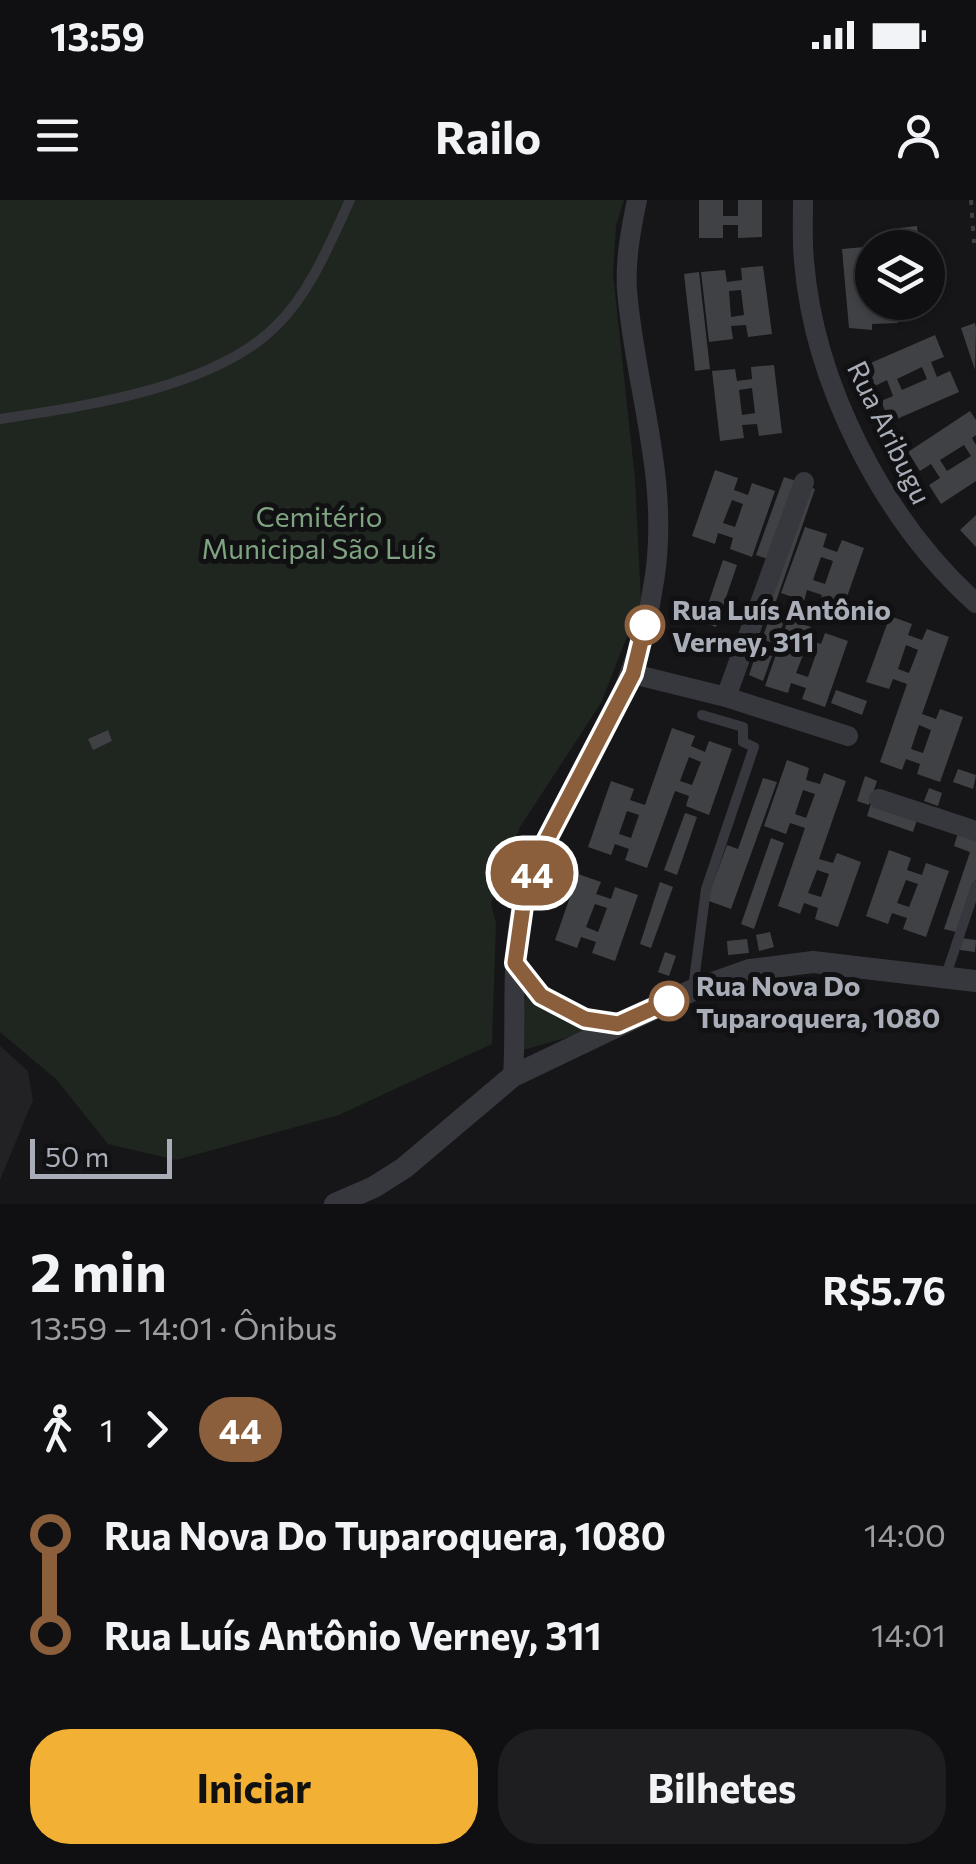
<!DOCTYPE html>
<html lang="pt">
<head>
<meta charset="utf-8">
<style>
	:root { --surface:#101012; --page:#1e1e20; --text:#f1f3f6; --muted:#9c9d9f; --line:#303032; --accent:#f2b134 }
	body { margin:0; font-family:Commissioner,sans-serif; background:var(--page); color:var(--text); height:100vh; display:flex; flex-direction:column; font-size:38px; white-space:nowrap }
	* { box-sizing:border-box; margin:0 }
	p { font-size:32px; color:var(--muted) }
	.icon { flex:none; width:55px; height:55px; fill:none; stroke:currentColor; stroke-width:2; stroke-linecap:round; stroke-linejoin:round }
	.map { position:relative; height:1004px; overflow:hidden }
	.panel { display:flex; flex-direction:column; background:var(--surface); flex:1 }
	.panel>* { flex:none }
	.badge { padding:0 20px; border-radius:32px; font-size:35px; line-height:65px }
	.controls { position:absolute; left:855px; top:30px; display:grid; gap:20px }
	.controls a { display:grid; place-items:center; width:90px; height:90px; border-radius:50%; background:var(--surface); box-shadow:0 2px 8px #0004,0 0 0 2px var(--line); font-size:50px }
	.scale { position:absolute; left:30px; bottom:25px; width:142px; box-sizing:border-box; padding-left:10px; border:5px solid #a8adb8; border-top:0; font-size:28px; line-height:35px; white-space:nowrap; color:#a8adb8; -webkit-text-stroke:8px #111113; paint-order:stroke }
	.map>.badge { position:absolute; translate:-50% -50%; box-shadow:0 0 0 5px #fff }
	.legs { display:flex; align-items:center; gap:15px; height:110px; padding:0 30px; font-size:32px }
	.legs p { margin-inline-start:auto }
	.headline { display:flex; align-items:center; justify-content:space-between; height:170px; padding:0 30px }
	h1 { font-size:55px; font-weight:700; line-height:75px }
	.primary-button { display:flex; gap:20px; margin-top:auto; padding:20px 30px }
	.primary-button a { flex:1; height:115px; border-radius:40px; background:var(--accent); color:#111; font-size:40px; font-weight:700; line-height:115px; text-align:center }
	.primary-button a+a { background:var(--page); color:var(--text) }
	ul { padding:0 30px; list-style:none }
	li { display:flex; align-items:center; gap:35px; height:100px; font-size:38px }
	li i { display:grid; place-items:center; width:15px; height:100%; margin:0 12px; background:currentColor }
	li i::after { content:''; width:25px; height:25px; margin:-12px; border:8px solid; border-radius:50%; background:var(--surface) }
	li p { margin-inline-start:auto }
	li:first-child i { background:linear-gradient(#0000 50%,currentColor 0) }
	li:last-child i { background:linear-gradient(currentColor 50%,#0000 0) }
	.status { display:flex; justify-content:space-between; align-items:center; height:70px; padding:0 50px; background:var(--surface); direction:ltr }
	.status svg { height:28px; fill:currentColor }
	header { display:flex; justify-content:space-between; align-items:center; height:130px; padding:0 30px; background:var(--surface); font-size:45px; font-weight:700 }
	.map>svg:first-child { display:block }
</style>
</head>
<body>
<div class="status"><b>13:59</b><svg viewBox="0 0 49 12"><path d="M0 12V9h3v3zM5 12V6h3v6zM10 12V3h3v9zM15 12V0h3v12zM26 1h20v11H26zM47 4h2v5h-2z"/></svg></div>
<header><svg class="icon" aria-label="menu" viewBox="0 0 24 24"><path d="M4 6h16M4 12h16M4 18h16"/></svg>Railo<svg class="icon" aria-label="person" viewBox="0 0 24 24"><circle cx="12" cy="8" r="4"/><path d="M4 21q1-7 8-7t8 7"/></svg></header>
<div class="map">
<svg width="976" height="1004" viewBox="0 0 976 1004">
	<rect width="100%" height="100%" fill="#161618"/>
	<!-- built -->
	<polygon fill="#222225" points="0,846 28,871 33,900 0,980"/>
	<!-- green -->
	<g fill="#1e261f">
		<polygon points="0,0 624,0 616,26 613,74 635,279 641,401 601,503 520,627 491,704 496,723 492,844 339,915 176,960 108,944 56,879 0,832"/>
		<polygon points="526,795 590,831 516,852"/>
	</g>
	<!-- building -->
	<g fill="#404145" fill-rule="evenodd">
		<polygon points="699,0 723,0 723,16 738,16 738,0 762,0 762,37 738,38 738,25 723,25 723,38 699,38"/>
		<polygon points="917,26 919,48 887,48 887,45 901,43 899,28"/>
		<polygon points="864,47 868,81 872,80 872,102 930,102 930,109 897,112 898,123 872,124 872,130 849,128 842,49"/>
		<path d="M 763,66 L 772,134 L 748,137 L 746,125 L 731,126 L 733,139 L 709,142 L 701,72 L 725,70 L 727,82 L 742,80 L 741,68 ZM 741,90 L 744,115 L 731,117 L 729,91 Z"/>
		<polygon points="699,72 710,169 695,171 684,74"/>
		<polygon points="975,123 976,128 975,170 961,128"/>
		<path d="M 935,135 L 944,157 L 931,162 L 937,177 L 950,171 L 959,192 L 890,222 L 881,201 L 893,196 L 887,180 L 875,186 L 866,165 ZM 922,167 L 927,179 L 902,190 L 897,179 Z"/>
		<path d="M 774,165 L 782,233 L 759,236 L 757,224 L 742,225 L 744,238 L 720,241 L 712,171 L 735,169 L 737,181 L 752,179 L 751,167 ZM 752,188 L 755,213 L 742,215 L 739,190 Z"/>
		<path d="M 970,211 L 976,220 L 976,235 L 972,238 L 976,245 L 976,281 L 941,304 L 929,285 L 940,278 L 931,264 L 920,271 L 908,252 ZM 964,245 L 971,256 L 947,271 L 940,260 Z"/>
		<path d="M 715,270 L 738,278 L 734,290 L 748,295 L 752,283 L 775,291 L 752,357 L 730,349 L 733,338 L 718,333 L 715,344 L 692,336 ZM 732,300 L 743,304 L 735,327 L 723,323 Z"/>
		<polygon points="784,277 796,281 768,359 756,355"/>
		<polygon points="807,286 815,289 774,407 762,404"/>
		<polygon points="976,315 976,347 960,330"/>
		<path d="M 805,327 L 827,334 L 823,347 L 837,352 L 842,340 L 864,348 L 841,414 L 819,406 L 822,395 L 807,390 L 804,401 L 781,393 ZM 821,357 L 833,361 L 825,384 L 813,380 Z"/>
		<polygon points="723,360 737,365 716,427 702,422"/>
		<polygon points="771,414 785,418 776,444 762,439"/>
		<path d="M 890,416 L 912,424 L 908,435 L 922,440 L 927,429 L 949,437 L 922,514 L 936,519 L 940,509 L 963,517 L 940,582 L 917,574 L 920,564 L 906,559 L 902,570 L 880,562 L 907,484 L 893,479 L 889,489 L 866,482 ZM 906,445 L 918,450 L 909,473 L 898,469 ZM 919,525 L 931,530 L 923,553 L 911,549 Z"/>
		<path d="M 788,420 L 811,427 L 806,439 L 821,444 L 825,433 L 848,441 L 825,507 L 802,499 L 806,488 L 791,483 L 788,493 L 765,486 ZM 805,450 L 816,454 L 808,477 L 796,473 Z"/>
		<polygon points="757,451 772,456 763,481 749,475"/>
		<polygon points="836,490 867,501 862,515 831,503"/>
		<path d="M 672,528 L 695,536 L 691,546 L 705,552 L 709,541 L 732,549 L 709,615 L 686,606 L 689,596 L 675,591 L 647,668 L 625,660 L 629,649 L 615,644 L 611,655 L 588,647 L 611,581 L 634,589 L 630,600 L 645,605 ZM 689,557 L 701,562 L 692,585 L 680,581 ZM 627,611 L 639,615 L 631,638 L 619,634 Z"/>
		<polygon points="108,530 112,541 93,550 88,539"/>
		<path d="M 787,560 L 809,568 L 806,580 L 820,584 L 824,573 L 846,581 L 819,659 L 833,663 L 837,653 L 861,662 L 838,727 L 815,719 L 818,708 L 804,703 L 800,714 L 778,706 L 805,628 L 790,623 L 786,634 L 764,626 ZM 803,590 L 815,594 L 806,618 L 795,614 ZM 817,670 L 829,674 L 821,697 L 808,693 Z"/>
		<polygon points="958,569 976,575 973,589 953,582"/>
		<polygon points="865,576 877,581 869,605 857,601"/>
		<polygon points="763,578 777,582 731,709 709,701 709,694 727,645 738,649"/>
		<polygon points="929,588 942,593 938,606 924,601"/>
		<polygon points="871,603 917,620 913,632 867,616"/>
		<polygon points="685,613 697,617 677,675 664,670"/>
		<polygon points="958,633 976,638 976,679 956,732 944,729 970,652 954,646"/>
		<polygon points="771,638 784,643 754,729 741,724"/>
		<path d="M 889,650 L 911,658 L 907,670 L 922,675 L 926,663 L 949,671 L 926,737 L 903,729 L 907,718 L 892,713 L 888,724 L 866,716 ZM 906,680 L 918,684 L 909,707 L 897,703 Z"/>
		<path d="M 578,674 L 601,682 L 596,694 L 611,699 L 615,687 L 638,695 L 615,761 L 592,753 L 596,742 L 581,737 L 577,748 L 555,740 ZM 595,704 L 607,708 L 598,732 L 586,727 Z"/>
		<polygon points="660,682 673,687 651,748 640,744"/>
		<polygon points="770,732 774,747 759,751 756,735"/>
		<polygon points="961,738 976,740 975,752 960,750"/>
		<polygon points="747,739 749,753 728,755 727,741"/>
		<polygon points="665,752 676,756 669,776 658,772"/>
	</g>
	<g fill="none" stroke-linecap="round" stroke-linejoin="round">
		<!-- path -->
		<polyline stroke="#3d3f44" stroke-width="4" stroke-dasharray="5 8" stroke-linecap="butt" points="971,0 974,43"/>
		<!-- service -->
		<g stroke="#37383d" stroke-width="10">
			<path d="M 0,219 C 85,206 215,188 277,125 C 311,91 330,43 350,0"/>
			<polyline points="946,775 976,686"/>
			<polyline points="693,788 706,689 754,547 743,542 743,527 702,515"/>
		</g>
		<!-- minor -->
		<g stroke="#37383d" stroke-width="20">
			<path d="M 803,0 C 803,20 802,41 804,61 C 814,184 884,321 976,403"/>
			<polyline points="633,474 726,497 848,536"/>
			<polyline points="726,497 804,282"/>
			<polyline points="879,599 976,631"/>
			<path d="M 515,763 C 544,805 568,817 618,824"/>
			<path d="M 513,876 C 517,814 509,749 526,688 C 536,652 558,618 576,586 C 614,515 644,457 655,375 C 669,275 635,188 627,90 C 625,60 631,29 637,0"/>
		</g>
		<!-- tertiary -->
		<polyline stroke="#37383d" stroke-width="22" points="335,1004 374,987 404,968 513,876 693,790 750,770 813,762 976,781"/>
	</g>
	<g fill="none" stroke-linecap="round" stroke-linejoin="round">
		<!-- line-1 casing -->
		<g stroke="#fff" stroke-width="22">
			<polyline id="line-1" points="645,425 633,474 545,643 526,685 515,763 541,796 585,819 618,824 669,801"/>
		</g>
		<!-- line-1 -->
		<use href="#line-1" stroke="#8b5e3c" stroke-width="15"/>
	</g>
	<!-- markers -->
	<g fill="#fff" stroke="#8b5e3c" stroke-width="5">
		<circle cx="645" cy="425" r="18"/>
		<circle cx="669" cy="801" r="18"/>
	</g>
	<g text-anchor="middle" dominant-baseline="central" stroke-width="10" stroke-linejoin="round" paint-order="stroke">
		<!-- street labels -->
		<g font-size="28" fill="#a8adb8" stroke="#111113">
			<text transform="translate(890 232) rotate(64)">Rua Aribugu</text>
		</g>
		<!-- park labels -->
		<g font-size="28" fill="#7fa381" stroke="#111113">
			<text x="319" y="316">Cemitério<tspan x="319" dy="32">Municipal São Luís</tspan></text>
		</g>
		<!-- stop labels -->
		<g font-size="28" font-weight="bold" fill="#a8adb8" stroke="#111113" text-anchor="start">
			<text x="672" y="409">Rua Luís Antônio<tspan x="672" dy="32">Verney, 311</tspan></text>
			<text x="696" y="785">Rua Nova Do<tspan x="696" dy="32">Tuparoquera, 1080</tspan></text>
		</g>
	</g>
</svg>
<div class="controls">
<a><svg class="icon" aria-label="layers" viewBox="0 0 24 24"><path d="M12 4l9 5-9 5-9-5zM3 14l9 5 9-5"/></svg></a>
</div>
<div class="scale">50 m</div>
<b class="badge" style="left:532px;top:673px;background:#8b5e3c;color:#fff">44</b>
</div>
<section class="panel">
<div class="headline"><div><h1>2 min</h1><p>13:59 – 14:01 · Ônibus</p></div><b>R$5.76</b></div>
<div class="legs"><svg class="icon" aria-label="walk" viewBox="0 0 24 24"><circle cx="13" cy="4" r="2"/><path d="M13 8l-2 6 4 7M11 14l-3 7M7 12l3-4h3l4 4"/></svg>1<svg class="icon" aria-label="forward" viewBox="0 0 24 24"><path d="M9 5l7 7-7 7"/></svg><b class="badge" style="background:#8b5e3c;color:#fff">44</b></div>
<ul>
<li><i style="color:#8b5e3c"></i><b>Rua Nova Do Tuparoquera, 1080</b><p>14:00</p></li>
<li><i style="color:#8b5e3c"></i><b>Rua Luís Antônio Verney, 311</b><p>14:01</p></li>
</ul>
<div class="primary-button"><a>Iniciar</a><a>Bilhetes</a></div>
</section>
</body>
</html>
